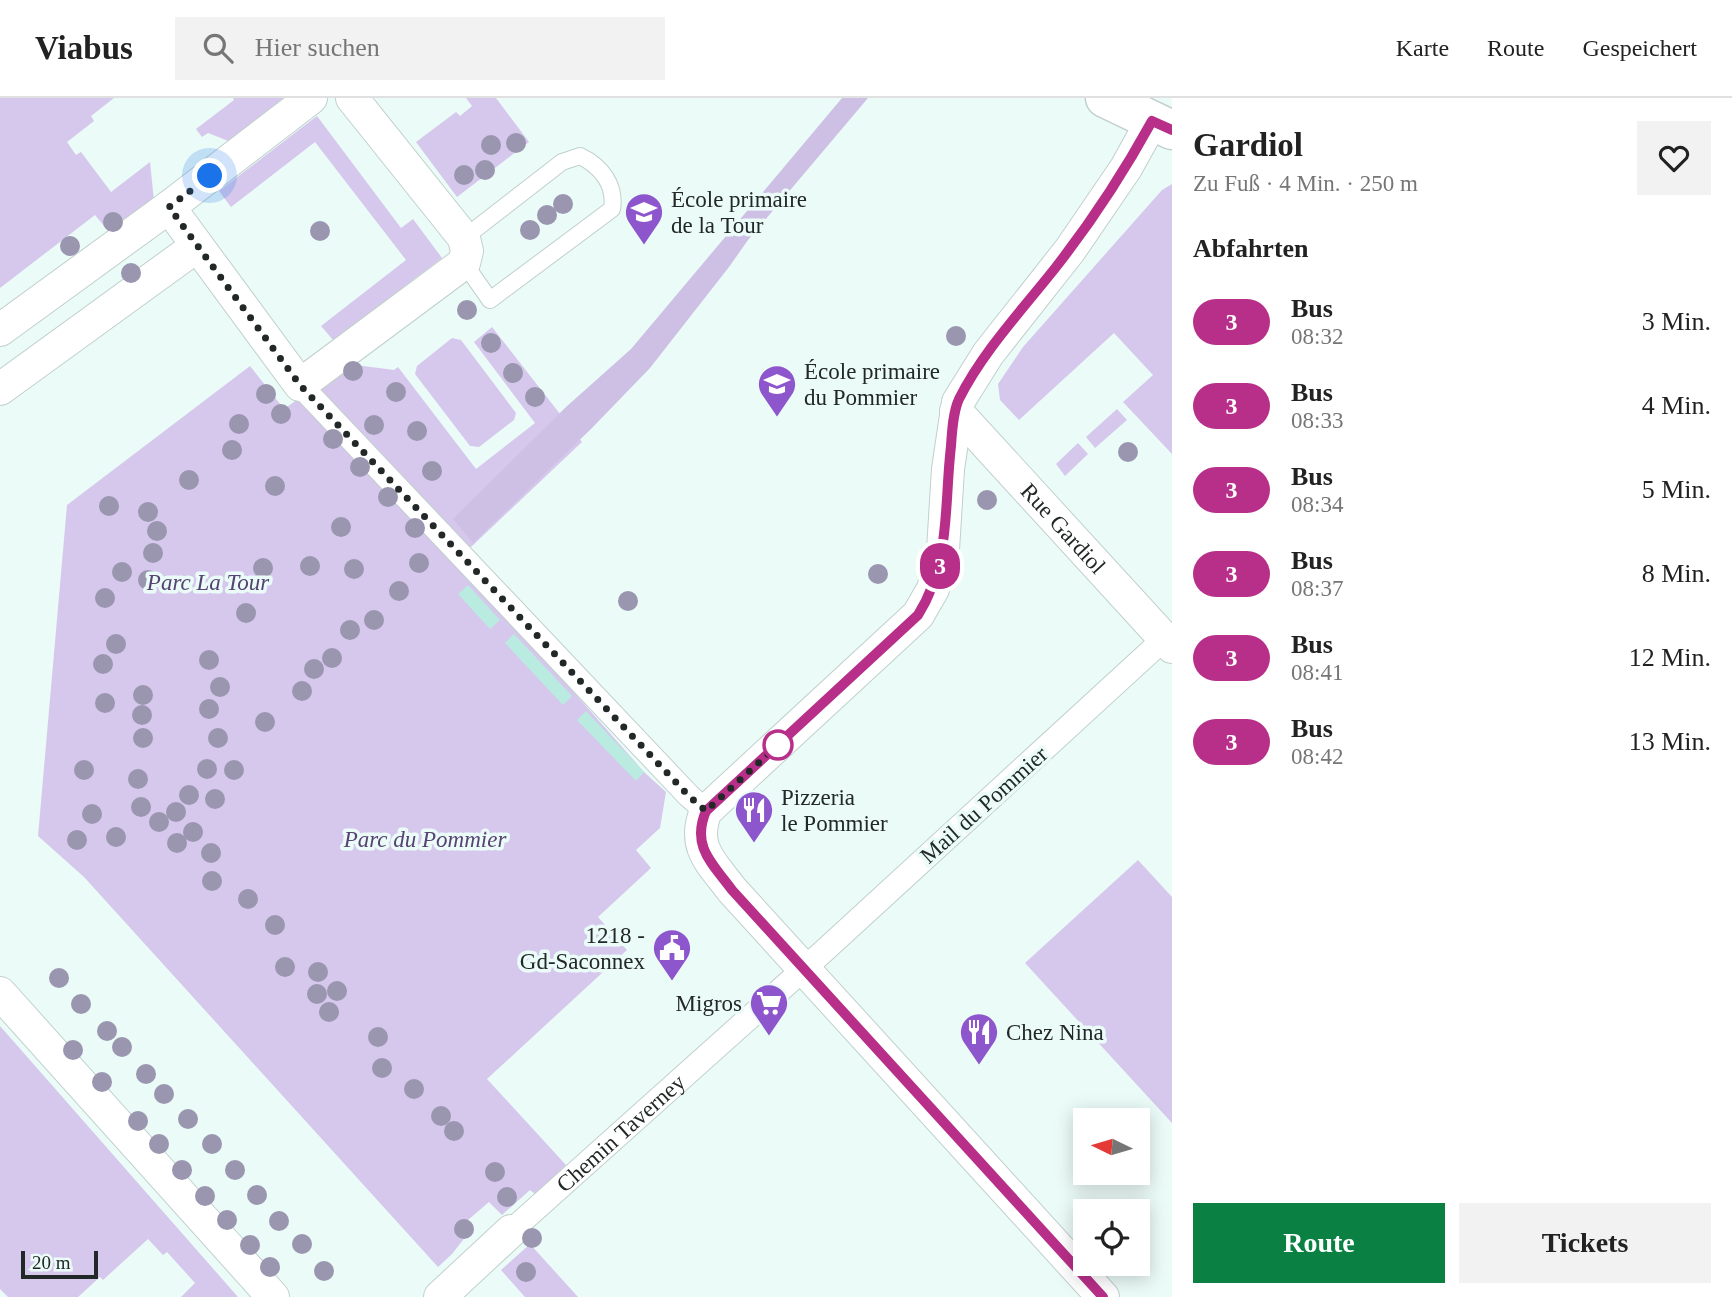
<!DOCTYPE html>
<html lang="de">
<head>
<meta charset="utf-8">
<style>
	:root { --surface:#fff; --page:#f2f2f2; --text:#222; --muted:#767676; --line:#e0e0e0; --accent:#0b8043 }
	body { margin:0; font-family:"Times New Roman",serif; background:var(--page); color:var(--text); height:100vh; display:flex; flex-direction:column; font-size:26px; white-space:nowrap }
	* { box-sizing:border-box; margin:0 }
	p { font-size:23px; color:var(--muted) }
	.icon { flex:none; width:38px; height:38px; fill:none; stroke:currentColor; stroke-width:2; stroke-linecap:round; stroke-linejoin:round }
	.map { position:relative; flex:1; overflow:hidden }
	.sheet { display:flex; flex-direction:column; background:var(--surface); width:560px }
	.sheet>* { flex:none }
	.badge { padding:0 14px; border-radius:23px; font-size:24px; line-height:46px }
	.needle { width:46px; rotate:275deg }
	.buttons { position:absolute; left:1073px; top:1010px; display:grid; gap:14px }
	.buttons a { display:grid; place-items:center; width:77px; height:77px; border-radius:0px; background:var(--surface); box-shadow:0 4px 18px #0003; font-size:35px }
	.scale { position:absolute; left:21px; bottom:18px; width:77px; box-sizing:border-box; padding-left:7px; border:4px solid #222827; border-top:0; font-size:19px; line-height:24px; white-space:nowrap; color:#222827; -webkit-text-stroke:5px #ebfbf8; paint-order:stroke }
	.you { position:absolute; width:35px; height:35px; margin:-18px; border:5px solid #fff; border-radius:50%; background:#1a73e8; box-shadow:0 0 0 10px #1a73e833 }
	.map>.badge { position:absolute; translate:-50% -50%; box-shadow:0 0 0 4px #fff }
	h2 { padding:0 21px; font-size:26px; line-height:63px }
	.round { display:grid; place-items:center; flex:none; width:74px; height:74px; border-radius:0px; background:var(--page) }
	.headline { display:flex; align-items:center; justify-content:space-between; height:119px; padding:0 21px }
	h1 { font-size:33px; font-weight:700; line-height:52px }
	.primary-button { display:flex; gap:14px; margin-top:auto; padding:14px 21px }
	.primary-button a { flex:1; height:80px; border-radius:0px; background:var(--accent); color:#fff; font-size:28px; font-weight:700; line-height:80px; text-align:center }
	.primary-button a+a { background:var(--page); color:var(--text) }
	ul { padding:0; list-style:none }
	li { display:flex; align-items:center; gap:21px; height:84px; padding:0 21px }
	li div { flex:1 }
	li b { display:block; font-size:26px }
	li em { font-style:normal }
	li .badge { min-width:77px; font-weight:700; text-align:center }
	header { display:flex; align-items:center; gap:42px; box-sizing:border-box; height:98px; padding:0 35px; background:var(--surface); border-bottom:2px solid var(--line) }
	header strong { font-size:33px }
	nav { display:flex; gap:38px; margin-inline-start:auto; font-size:24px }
	.search { width:490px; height:63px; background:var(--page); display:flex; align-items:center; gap:18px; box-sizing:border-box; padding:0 24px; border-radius:0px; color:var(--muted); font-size:26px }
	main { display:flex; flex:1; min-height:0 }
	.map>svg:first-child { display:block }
</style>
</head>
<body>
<header>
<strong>Viabus</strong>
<div class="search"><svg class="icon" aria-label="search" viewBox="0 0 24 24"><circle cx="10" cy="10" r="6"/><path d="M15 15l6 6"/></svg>Hier suchen</div>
<nav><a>Karte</a><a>Route</a><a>Gespeichert</a></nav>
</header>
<main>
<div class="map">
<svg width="1172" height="1199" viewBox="0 0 1172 1199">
	<rect width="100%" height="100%" fill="#ebfbf8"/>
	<!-- green -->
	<g fill="#d6c8ec">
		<polygon points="0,0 114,0 91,18 94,23 67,44 76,57 81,54 111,94 150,64 154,103 110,135 95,117 0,190"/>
		<polygon points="233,0 292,0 231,44 208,35 202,39 196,31 234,2"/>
		<polygon points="466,0 496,0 529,44 457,99 416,44 456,14 460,18 472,8"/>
		<polygon points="317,18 401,130 413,121 442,160 333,242 321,228 406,162 315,44 231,109 219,93"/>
		<polygon points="1172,86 1172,356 1123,304 1153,277 1114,235 1019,322 1000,302 998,286 1023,249 1162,92"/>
		<polygon points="492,229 582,344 471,449 456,460 644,674 666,694 660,730 636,752 651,770 598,819 627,852 487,981 566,1067 535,1096 530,1092 502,1117 489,1104 468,1122 463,1142 452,1156 438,1169 84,779 38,738 67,407 250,268 284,311 348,266 394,272 398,269 476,371 535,325 474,244"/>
		<polygon points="452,240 461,242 516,315 514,322 479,349 470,348 415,276 417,268"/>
		<polygon points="1117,311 1127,322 1095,350 1086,339"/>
		<polygon points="1078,345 1088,356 1065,378 1056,366"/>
		<polygon points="1138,762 1172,799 1172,1025 1025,865"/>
		<polygon points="0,928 238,1199 181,1199 195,1185 167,1154 163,1157 148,1141 103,1182 100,1179 78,1199 8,1199 0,1191"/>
		<polygon points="530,1146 578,1199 525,1199 501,1172"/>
	</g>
	<!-- forest -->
	<polygon fill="#cec0e4" points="842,0 868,0 748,142 729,169 650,270 591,331 473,445 453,421 566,309 631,251"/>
	<!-- water -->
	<g fill="#baebe0">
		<polygon points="468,487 500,522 490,531 458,496"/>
		<polygon points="514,536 572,598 563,607 505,545"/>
		<polygon points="586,613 644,674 636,683 577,622"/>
	</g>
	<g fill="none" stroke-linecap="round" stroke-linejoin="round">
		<!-- service casing -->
		<g stroke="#c0d0cc" stroke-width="18">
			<path id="service" d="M 464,140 L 562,64 L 580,58 C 601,68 616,87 612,111 L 490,202 L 464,165"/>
		</g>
		<!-- pedestrian casing -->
		<g stroke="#c0d0cc" stroke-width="25">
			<g id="pedestrian">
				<polyline points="300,287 689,698 706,713"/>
				<path id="s1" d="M 511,1133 L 825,852 L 1164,541"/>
			</g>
		</g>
		<!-- minor casing -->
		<g stroke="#c0d0cc" stroke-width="34">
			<g id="minor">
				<polyline points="169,109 300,287 464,165 467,153 464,140 352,0"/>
				<polyline points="0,232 169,109 311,0"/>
				<polyline points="0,291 197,148"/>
				<path id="s2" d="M 956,313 L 1172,549"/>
				<polyline points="0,895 273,1199"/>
				<polyline points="440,1199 511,1133"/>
				<path d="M 1103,1199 L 732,792 C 712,765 691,749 706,713 L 918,517 L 933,491 L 943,452 L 948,371 L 958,304 L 988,256 L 1070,152 L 1126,70 L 1152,23"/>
			</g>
		</g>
		<!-- tertiary casing -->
		<g stroke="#c0d0cc" stroke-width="41">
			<polyline id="tertiary" points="1105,0 1172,32"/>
		</g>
		<!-- service -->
		<use href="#service" stroke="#fff" stroke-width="16"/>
		<!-- pedestrian -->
		<use href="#pedestrian" stroke="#fff" stroke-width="23"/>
		<!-- minor -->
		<use href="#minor" stroke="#fff" stroke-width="32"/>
		<!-- tertiary -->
		<use href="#tertiary" stroke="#fff" stroke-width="38"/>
	</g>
	<!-- trees -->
	<g fill="#9a96af">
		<circle cx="516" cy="45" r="10"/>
		<circle cx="491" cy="47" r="10"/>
		<circle cx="485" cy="72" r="10"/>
		<circle cx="464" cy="77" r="10"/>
		<circle cx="563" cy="106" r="10"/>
		<circle cx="547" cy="117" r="10"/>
		<circle cx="113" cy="124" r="10"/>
		<circle cx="530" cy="132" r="10"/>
		<circle cx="320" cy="133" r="10"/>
		<circle cx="70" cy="148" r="10"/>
		<circle cx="131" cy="175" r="10"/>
		<circle cx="467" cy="212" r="10"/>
		<circle cx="956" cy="238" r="10"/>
		<circle cx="491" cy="245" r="10"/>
		<circle cx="353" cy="273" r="10"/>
		<circle cx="513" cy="275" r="10"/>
		<circle cx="396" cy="294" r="10"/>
		<circle cx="266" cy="296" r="10"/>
		<circle cx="535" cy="299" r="10"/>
		<circle cx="281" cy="316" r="10"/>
		<circle cx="239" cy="326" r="10"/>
		<circle cx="374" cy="327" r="10"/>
		<circle cx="417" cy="333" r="10"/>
		<circle cx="333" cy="341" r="10"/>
		<circle cx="232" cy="352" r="10"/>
		<circle cx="1128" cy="354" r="10"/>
		<circle cx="360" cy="369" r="10"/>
		<circle cx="432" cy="373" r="10"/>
		<circle cx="189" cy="382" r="10"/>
		<circle cx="275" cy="388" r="10"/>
		<circle cx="388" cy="399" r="10"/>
		<circle cx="987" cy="402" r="10"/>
		<circle cx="109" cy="408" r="10"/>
		<circle cx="148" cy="414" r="10"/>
		<circle cx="341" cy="429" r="10"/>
		<circle cx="415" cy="430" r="10"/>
		<circle cx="157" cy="433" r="10"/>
		<circle cx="153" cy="455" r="10"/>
		<circle cx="419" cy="465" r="10"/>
		<circle cx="310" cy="468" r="10"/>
		<circle cx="263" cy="470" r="10"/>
		<circle cx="354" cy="471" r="10"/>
		<circle cx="122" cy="474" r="10"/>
		<circle cx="878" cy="476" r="10"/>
		<circle cx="148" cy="482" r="10"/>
		<circle cx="399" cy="493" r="10"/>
		<circle cx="105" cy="500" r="10"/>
		<circle cx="628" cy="503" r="10"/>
		<circle cx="246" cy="515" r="10"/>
		<circle cx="374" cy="522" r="10"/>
		<circle cx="350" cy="532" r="10"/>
		<circle cx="116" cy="546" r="10"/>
		<circle cx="332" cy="560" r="10"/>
		<circle cx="209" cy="562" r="10"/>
		<circle cx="103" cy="566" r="10"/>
		<circle cx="314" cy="571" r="10"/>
		<circle cx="220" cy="589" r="10"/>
		<circle cx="302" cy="593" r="10"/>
		<circle cx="143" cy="597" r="10"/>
		<circle cx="105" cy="605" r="10"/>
		<circle cx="209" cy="611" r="10"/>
		<circle cx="142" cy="617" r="10"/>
		<circle cx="265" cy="624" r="10"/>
		<circle cx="143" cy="640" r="10"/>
		<circle cx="218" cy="640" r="10"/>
		<circle cx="207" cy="671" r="10"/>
		<circle cx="84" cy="672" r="10"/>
		<circle cx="234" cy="672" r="10"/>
		<circle cx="138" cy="681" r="10"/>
		<circle cx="189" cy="697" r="10"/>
		<circle cx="215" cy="701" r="10"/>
		<circle cx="141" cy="709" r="10"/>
		<circle cx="176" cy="714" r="10"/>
		<circle cx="92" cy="716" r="10"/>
		<circle cx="159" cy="724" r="10"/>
		<circle cx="193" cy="734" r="10"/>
		<circle cx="116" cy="739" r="10"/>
		<circle cx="77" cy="742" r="10"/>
		<circle cx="177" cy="745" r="10"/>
		<circle cx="211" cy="755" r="10"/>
		<circle cx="212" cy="783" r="10"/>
		<circle cx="248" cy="801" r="10"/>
		<circle cx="275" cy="827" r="10"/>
		<circle cx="285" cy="869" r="10"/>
		<circle cx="318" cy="874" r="10"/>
		<circle cx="59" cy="880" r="10"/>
		<circle cx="337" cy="893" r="10"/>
		<circle cx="317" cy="896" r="10"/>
		<circle cx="81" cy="906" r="10"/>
		<circle cx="329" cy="914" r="10"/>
		<circle cx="107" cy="933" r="10"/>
		<circle cx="378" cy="939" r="10"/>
		<circle cx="122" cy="949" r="10"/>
		<circle cx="73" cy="952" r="10"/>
		<circle cx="382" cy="970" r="10"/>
		<circle cx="146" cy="976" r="10"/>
		<circle cx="102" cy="984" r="10"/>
		<circle cx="414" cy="991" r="10"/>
		<circle cx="164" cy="996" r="10"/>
		<circle cx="441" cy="1018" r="10"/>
		<circle cx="188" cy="1021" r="10"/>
		<circle cx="138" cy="1023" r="10"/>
		<circle cx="454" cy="1033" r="10"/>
		<circle cx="159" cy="1046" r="10"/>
		<circle cx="212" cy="1046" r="10"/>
		<circle cx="182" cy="1072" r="10"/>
		<circle cx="235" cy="1072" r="10"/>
		<circle cx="495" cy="1074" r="10"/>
		<circle cx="257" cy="1097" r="10"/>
		<circle cx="205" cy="1098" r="10"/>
		<circle cx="507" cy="1099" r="10"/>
		<circle cx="227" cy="1122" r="10"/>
		<circle cx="279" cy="1123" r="10"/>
		<circle cx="464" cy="1131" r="10"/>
		<circle cx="532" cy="1140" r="10"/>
		<circle cx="302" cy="1146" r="10"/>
		<circle cx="250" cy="1147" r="10"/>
		<circle cx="270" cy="1169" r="10"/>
		<circle cx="324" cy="1173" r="10"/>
		<circle cx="526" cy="1174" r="10"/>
	</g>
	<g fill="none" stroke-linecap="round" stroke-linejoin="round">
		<!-- line casing -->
		<g stroke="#fff" stroke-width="16">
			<path id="line" d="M 1103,1199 L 732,792 C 712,765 691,748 706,713 L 918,517 C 951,465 944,407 951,348 C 952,333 953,314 959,301 C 983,253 1023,211 1056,169 C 1092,123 1124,74 1152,23 L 1172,32"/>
		</g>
		<!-- line -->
		<use href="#line" stroke="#b82f89" stroke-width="10"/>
		<!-- walk -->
		<polyline stroke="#222827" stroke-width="7" stroke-dasharray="0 12.6" points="210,78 169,109 300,287 689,698 706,713 778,647"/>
	</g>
	<!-- icons -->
	<defs>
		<g id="school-pin" transform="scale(2.0125)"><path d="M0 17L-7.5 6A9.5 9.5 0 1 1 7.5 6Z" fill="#8e56cd" stroke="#ebfbf8"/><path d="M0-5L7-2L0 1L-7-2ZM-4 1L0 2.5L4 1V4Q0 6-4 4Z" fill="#fff"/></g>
		<g id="restaurant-pin" transform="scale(2.0125)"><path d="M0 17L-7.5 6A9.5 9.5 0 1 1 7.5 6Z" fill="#8e56cd" stroke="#ebfbf8"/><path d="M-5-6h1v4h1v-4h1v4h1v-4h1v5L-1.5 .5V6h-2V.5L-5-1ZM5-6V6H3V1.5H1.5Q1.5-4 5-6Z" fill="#fff"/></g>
		<g id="civic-pin" transform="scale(2.0125)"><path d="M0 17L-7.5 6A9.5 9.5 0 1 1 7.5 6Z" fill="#8e56cd" stroke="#ebfbf8"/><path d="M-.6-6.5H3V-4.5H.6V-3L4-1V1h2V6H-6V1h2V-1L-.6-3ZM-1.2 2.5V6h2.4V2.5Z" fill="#fff"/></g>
		<g id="supermarket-pin" transform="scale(2.0125)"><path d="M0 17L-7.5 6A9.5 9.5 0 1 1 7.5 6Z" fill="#8e56cd" stroke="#ebfbf8"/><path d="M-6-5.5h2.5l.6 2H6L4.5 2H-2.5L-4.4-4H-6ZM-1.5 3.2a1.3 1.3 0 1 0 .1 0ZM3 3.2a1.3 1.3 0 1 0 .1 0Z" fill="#fff"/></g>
	</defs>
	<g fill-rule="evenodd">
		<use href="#school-pin" x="644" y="114"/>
		<use href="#school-pin" x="777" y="286"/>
		<use href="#restaurant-pin" x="754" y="712"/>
		<use href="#civic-pin" x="672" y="850"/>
		<use href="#supermarket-pin" x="769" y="905"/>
		<use href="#restaurant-pin" x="979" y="934"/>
	</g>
	<!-- markers -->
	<circle fill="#fff" stroke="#b82f89" stroke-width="3.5" cx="778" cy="647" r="14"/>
	<g text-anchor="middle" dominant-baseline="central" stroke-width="7" stroke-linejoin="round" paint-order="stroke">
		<!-- poi labels -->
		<g font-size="23" fill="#222827" stroke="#ebfbf8" text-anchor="start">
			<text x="671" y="101">École primaire<tspan x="671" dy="26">de la Tour</tspan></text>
			<text x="804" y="273">École primaire<tspan x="804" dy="26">du Pommier</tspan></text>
			<text x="781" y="699">Pizzeria<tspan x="781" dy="26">le Pommier</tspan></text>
			<text x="645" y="837" text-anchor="end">1218 -<tspan x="645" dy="26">Gd-Saconnex</tspan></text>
			<text x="742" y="905" text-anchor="end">Migros</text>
			<text x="1006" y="934">Chez Nina</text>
		</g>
		<!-- street labels -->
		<g font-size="23" fill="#222827" stroke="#ebfbf8">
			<text stroke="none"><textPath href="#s2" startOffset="159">Rue Gardiol</textPath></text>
			<text transform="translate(984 707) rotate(-42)">Mail du Pommier</text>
			<text stroke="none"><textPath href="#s1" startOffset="147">Chemin Taverney</textPath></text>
		</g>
		<!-- park labels -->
		<g font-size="23" font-style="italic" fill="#574373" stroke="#ebfbf8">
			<text x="208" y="484">Parc La Tour</text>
			<text x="425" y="741">Parc du Pommier</text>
		</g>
	</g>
</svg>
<div class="buttons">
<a><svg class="needle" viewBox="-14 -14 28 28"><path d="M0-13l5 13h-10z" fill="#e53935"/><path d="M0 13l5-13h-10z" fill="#767676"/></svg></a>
<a><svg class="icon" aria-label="locate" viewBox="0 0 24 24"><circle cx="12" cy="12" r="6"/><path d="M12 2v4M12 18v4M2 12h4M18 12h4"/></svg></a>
</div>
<div class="scale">20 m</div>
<div class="you" style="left:210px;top:78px"></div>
<b class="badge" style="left:940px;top:468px;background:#b82f89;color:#fff">3</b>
</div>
<section class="sheet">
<div class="headline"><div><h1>Gardiol</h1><p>Zu Fuß · 4 Min. · 250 m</p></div><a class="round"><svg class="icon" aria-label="heart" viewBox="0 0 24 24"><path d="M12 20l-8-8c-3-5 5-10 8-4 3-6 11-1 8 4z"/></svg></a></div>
<h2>Abfahrten</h2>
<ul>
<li><span class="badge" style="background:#b82f89;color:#fff">3</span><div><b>Bus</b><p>08:32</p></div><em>3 Min.</em></li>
<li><span class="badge" style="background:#b82f89;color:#fff">3</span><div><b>Bus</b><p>08:33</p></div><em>4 Min.</em></li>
<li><span class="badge" style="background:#b82f89;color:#fff">3</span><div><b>Bus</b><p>08:34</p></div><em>5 Min.</em></li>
<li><span class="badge" style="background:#b82f89;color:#fff">3</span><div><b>Bus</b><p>08:37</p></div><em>8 Min.</em></li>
<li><span class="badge" style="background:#b82f89;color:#fff">3</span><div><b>Bus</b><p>08:41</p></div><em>12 Min.</em></li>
<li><span class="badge" style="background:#b82f89;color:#fff">3</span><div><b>Bus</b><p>08:42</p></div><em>13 Min.</em></li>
</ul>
<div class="primary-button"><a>Route</a><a>Tickets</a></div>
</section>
</main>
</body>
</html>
